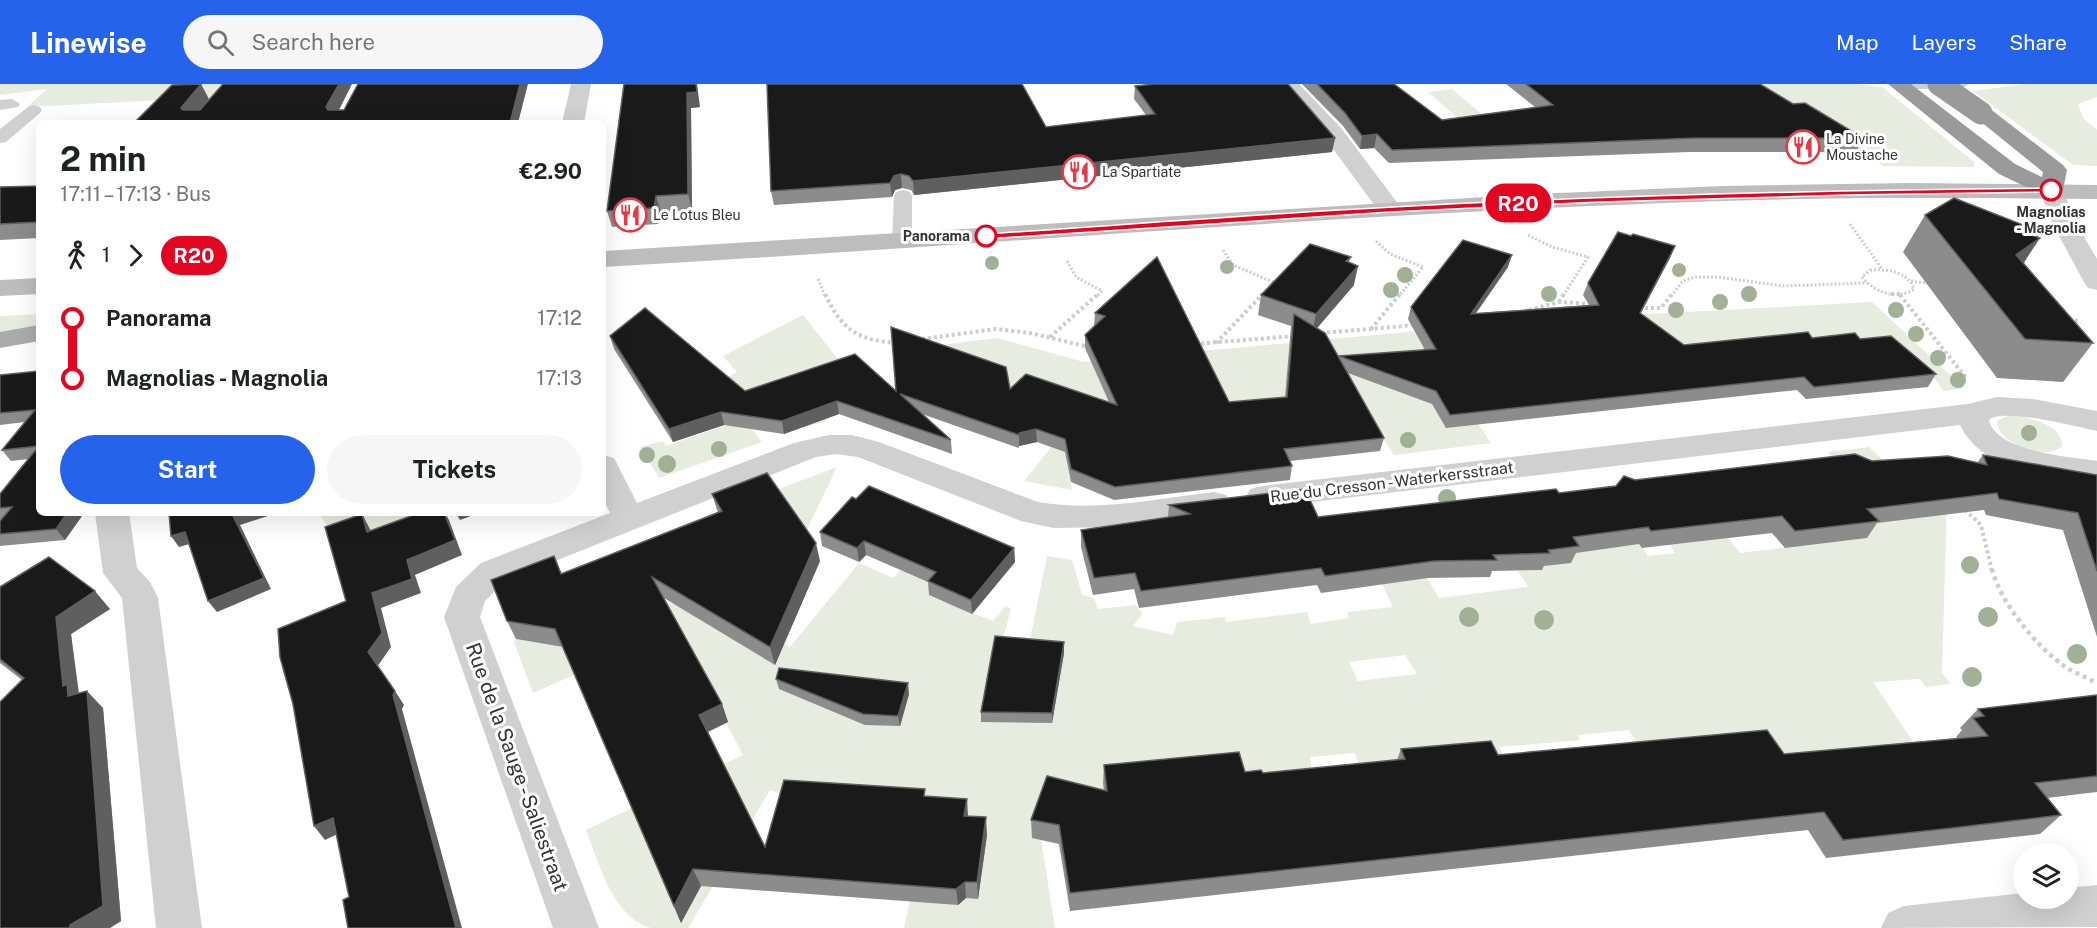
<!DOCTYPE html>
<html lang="en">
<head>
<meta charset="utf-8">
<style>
	:root { --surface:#fff; --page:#f6f6f6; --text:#202124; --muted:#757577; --accent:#2563eb }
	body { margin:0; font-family:"Public Sans",sans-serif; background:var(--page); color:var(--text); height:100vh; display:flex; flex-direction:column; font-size:22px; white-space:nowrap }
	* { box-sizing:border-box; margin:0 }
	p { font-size:20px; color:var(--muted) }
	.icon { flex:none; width:33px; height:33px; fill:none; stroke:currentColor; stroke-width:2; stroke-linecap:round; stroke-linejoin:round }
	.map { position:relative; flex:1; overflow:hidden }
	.sheet { position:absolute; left:36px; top:36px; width:570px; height:396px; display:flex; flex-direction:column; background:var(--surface); border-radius:9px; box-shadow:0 6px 24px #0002 }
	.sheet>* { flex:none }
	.badge { padding:0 12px; border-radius:20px; font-size:21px; line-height:39px }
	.buttons { position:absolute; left:2013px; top:759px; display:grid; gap:12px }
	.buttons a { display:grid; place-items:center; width:66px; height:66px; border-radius:50%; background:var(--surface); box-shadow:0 6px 24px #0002; font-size:30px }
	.map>.badge { position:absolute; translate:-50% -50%; box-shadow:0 0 0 3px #fff }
	.legs { display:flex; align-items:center; gap:9px; height:66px; padding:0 24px; font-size:20px }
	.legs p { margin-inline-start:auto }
	.summary { display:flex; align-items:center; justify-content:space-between; height:102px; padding:0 24px }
	h1 { font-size:33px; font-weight:700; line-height:45px }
	.primary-button { display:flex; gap:12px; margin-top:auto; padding:12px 24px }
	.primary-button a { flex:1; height:69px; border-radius:36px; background:var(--accent); color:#fff; font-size:24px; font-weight:700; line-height:69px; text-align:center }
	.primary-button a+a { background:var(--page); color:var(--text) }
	ul { padding:0 24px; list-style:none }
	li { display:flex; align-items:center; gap:21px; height:60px; font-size:22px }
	li i { display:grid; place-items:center; width:9px; height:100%; margin:0 8px; background:currentColor }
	li i::after { content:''; width:15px; height:15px; margin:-8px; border:4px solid; border-radius:50%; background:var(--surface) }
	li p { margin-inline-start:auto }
	li:first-child i { background:linear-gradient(#0000 50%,currentColor 0) }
	li:last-child i { background:linear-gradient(currentColor 50%,#0000 0) }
	header { display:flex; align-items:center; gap:36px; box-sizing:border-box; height:84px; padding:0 30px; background:var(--accent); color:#fff }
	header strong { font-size:28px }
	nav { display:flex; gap:33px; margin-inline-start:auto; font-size:21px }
	.search { width:420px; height:54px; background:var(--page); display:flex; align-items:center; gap:15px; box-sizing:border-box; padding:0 21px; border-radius:33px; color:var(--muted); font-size:22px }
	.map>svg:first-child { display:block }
</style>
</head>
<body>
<header>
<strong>Linewise</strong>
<div class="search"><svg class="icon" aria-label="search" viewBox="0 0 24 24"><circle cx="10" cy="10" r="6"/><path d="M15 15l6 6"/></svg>Search here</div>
<nav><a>Map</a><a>Layers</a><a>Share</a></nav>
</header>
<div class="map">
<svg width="2097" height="844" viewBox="0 0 2097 844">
	<rect width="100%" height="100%" fill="#fff"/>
	<!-- green -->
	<g fill="#e6ecdf" fill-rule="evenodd">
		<polygon points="0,0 270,0 262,11 27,23 47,5 0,11"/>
		<polygon points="1754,0 1855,0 1882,3 1974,78 1974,83 1883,82"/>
		<polygon points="2027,0 2097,0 2097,13 2078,20 2083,34 2097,46 2097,82 2073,81 1973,7"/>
		<polygon points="1452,5 1483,31 1458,34 1428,8"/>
		<polygon points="1872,218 1964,304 1944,307 1935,295 1908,271 1432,320 1445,341 1478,340 1491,359 1394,371 1361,319 1067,377 1072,406 1024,397 1082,325 1017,311 917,264 997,254 1084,278 1537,236"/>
		<polygon points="39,230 39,242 0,249 0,232"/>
		<polygon points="803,231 837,274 824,323 826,337 802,344 740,323 715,300 737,288 723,272"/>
		<path d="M 2008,332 C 2025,332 2063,339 2062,362 C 2046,378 1997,360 1997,337 Z"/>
		<polygon points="726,341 752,345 762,358 659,394 640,363 663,357 666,362"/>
		<path d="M 1869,363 L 1899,391 L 1947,414 L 1942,589 L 1951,600 L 1926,603 L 1920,595 L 1873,598 L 1924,674 L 1647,674 L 1629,646 L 1578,651 L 1580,656 L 1500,663 L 1504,674 L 1364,698 L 1355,669 L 1310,673 L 1315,709 L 1156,695 L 1099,706 L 1045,749 L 1041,756 L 1055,844 L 904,844 L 910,817 L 789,713 L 770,706 L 688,844 C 677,844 661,844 651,844 C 612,833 599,778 586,746 L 743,671 L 712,611 L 644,560 L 533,609 L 514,558 L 516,555 L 563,563 L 726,497 L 771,408 L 837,383 L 759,546 L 790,563 L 859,479 L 893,494 L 901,486 L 937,502 L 930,512 L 993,537 L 1006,522 L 1011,525 L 1002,558 L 1029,560 L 1047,472 L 1072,476 L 1082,511 L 1094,514 L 1098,525 L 1136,521 L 1142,530 L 1133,542 L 1173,551 L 1177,538 L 1225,533 L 1226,538 L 1307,528 L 1311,540 L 1349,534 L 1347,528 L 1393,523 L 1382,500 L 1427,494 L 1439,514 L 1528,503 L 1518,487 L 1541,484 L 1565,470 L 1634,452 L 1648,472 L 1675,469 L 1670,461 L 1728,454 L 1740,469 L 1866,454 L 1844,387 L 1828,368 ZM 1405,571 L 1417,590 L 1358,597 L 1349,578 Z"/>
		<polygon points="321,429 432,429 434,437 339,455 322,435"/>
	</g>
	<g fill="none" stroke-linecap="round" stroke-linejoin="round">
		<!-- path-far2 -->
		<g stroke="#cdcdcd" stroke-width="3" stroke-dasharray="2 2" stroke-linecap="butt">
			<polyline points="1850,140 1882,185"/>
			<polyline points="1528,151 1552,163 1588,173 1563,212"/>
			<polyline points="1376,157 1390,170 1423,183 1399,212"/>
			<polyline points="1223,166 1233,181 1273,198 1270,202"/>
			<polyline points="1067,177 1076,193 1102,207 1097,212"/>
			<path d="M 1870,186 C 1887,185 1907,187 1914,205 C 1897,217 1874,208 1862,193 Z"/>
			<polyline points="818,195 825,212"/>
			<polyline points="1911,197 1931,200"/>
			<polyline points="1261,212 1263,210"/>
			<polyline points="1671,212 1683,197 1695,193 1718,193 1783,202 1867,199"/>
		</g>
		<!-- path-far1 -->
		<g stroke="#cdcdcd" stroke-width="4" stroke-dasharray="3 3" stroke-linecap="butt">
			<path d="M 825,210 C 842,246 857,256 897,259"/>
			<polyline points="1891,210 1903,210"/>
			<polyline points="1900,211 1967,295"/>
			<polyline points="1559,218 1564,210"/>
			<polyline points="1639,224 1661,224 1672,210"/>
			<polyline points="1529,226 1559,218 1592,220"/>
			<polyline points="2069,235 2081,238"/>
			<polyline points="1371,245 1400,210"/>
			<polyline points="1321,249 1415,241"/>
			<polyline points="1050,253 1098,210"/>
			<polyline points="922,255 996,245 1030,249 1089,263"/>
			<polyline points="1216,259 1263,210"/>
			<polyline points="1195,260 1295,252"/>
			<polyline points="1965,426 1981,441 1992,487"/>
		</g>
		<!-- path -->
		<path stroke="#cdcdcd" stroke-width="4.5" stroke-dasharray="4 4" stroke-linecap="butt" d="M 1992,485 C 2000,518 2036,562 2064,582 C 2074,589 2086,593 2097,599"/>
		<!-- lane -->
		<g fill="#d0d0d0" fill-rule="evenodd">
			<polygon points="1897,0 1969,0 1961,5 1905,5"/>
			<polygon points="12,15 20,20 18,23 0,26 0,16"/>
			<polygon points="34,21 40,23 42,26 40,29 6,58 0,59 0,45 28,23"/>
			<polygon points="903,106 910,108 912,112 912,158 909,162 895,162 892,158 894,112 896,108"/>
		</g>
		<!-- street -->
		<g fill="#d0d0d0" fill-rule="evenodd">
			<polygon points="571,0 591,0 584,39 562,39"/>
			<polygon points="1278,0 1299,0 1341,44 1402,125 1399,130 1390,132 1381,130 1325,54"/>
			<polygon points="2051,99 2059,101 2063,106 2077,141 2097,175 2097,206 2088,204 2084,198 2053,141 2039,106 2043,101"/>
			<path d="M 1997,313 L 2033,315 L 2097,327 L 2097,347 C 2078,343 2001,323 1989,336 C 1996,368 2071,373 2097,377 L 2097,399 C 2051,391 1983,389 1960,341 L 1262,424 L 1250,421 L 1246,413 L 1250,405 L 1262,402 L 1968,320 Z"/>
			<path d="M 829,351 L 852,351 L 879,358 L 1038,418 C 1096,428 1156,415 1214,408 L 1226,411 L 1230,419 L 1226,427 L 1214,430 L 1123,443 L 1053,444 L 1021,437 L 858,373 L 836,370 L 816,373 L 505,497 L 485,517 L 480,533 L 599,844 L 553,844 L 444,533 L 456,503 L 481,479 L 610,429 L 603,415 L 603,371 L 614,374 L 637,419 L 794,359 Z"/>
			<polygon points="95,429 129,429 137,484 150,498 158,514 202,844 156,844 122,514 103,489"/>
			<polygon points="2097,801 2097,843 1881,844 1888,829 1904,822 2024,809 2024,814 2068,814 2068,804"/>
		</g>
		<!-- secondary -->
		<g fill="#bdbdbd" fill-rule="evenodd">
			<path d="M 1910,99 L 2097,101 L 2097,115 C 1972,114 1846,113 1721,117 C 1348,129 976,162 603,183 L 603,167 L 1536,110 L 1723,102 Z"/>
			<polygon points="39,194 39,210 0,212 0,196"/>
		</g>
		<!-- primary -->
		<polygon fill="#ababab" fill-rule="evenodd" points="39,241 39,257 0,264 0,248"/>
		<!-- highway -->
		<polygon fill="#9a9a9a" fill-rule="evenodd" points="1888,0 1911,0 2015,80 2042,93 2043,88 1970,29 1973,24 1981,23 1989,24 2063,81 2067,86 2063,106 2059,111 2051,113 2043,111 1999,90"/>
		<!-- highway-bridge -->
		<polyline stroke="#9a9a9a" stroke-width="23" points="1939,0 1981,29"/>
	</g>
	<!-- trees -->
	<g fill="#a2b095">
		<circle cx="992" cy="179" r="7"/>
		<circle cx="1227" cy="183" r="7"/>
		<circle cx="1679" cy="186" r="7"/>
		<circle cx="1405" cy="191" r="8"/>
		<circle cx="1391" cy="206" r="8"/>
		<circle cx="1549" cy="210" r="8"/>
		<circle cx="1749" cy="210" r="8"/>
		<circle cx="1720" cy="218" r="8"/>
		<circle cx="1676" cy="226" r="8"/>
		<circle cx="1896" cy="226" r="8"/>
		<circle cx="1916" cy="250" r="8"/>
		<circle cx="1938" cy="274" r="8"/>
		<circle cx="1958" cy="296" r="8"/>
		<circle cx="2029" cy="349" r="8"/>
		<circle cx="1408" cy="356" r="8"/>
		<circle cx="719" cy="365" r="8"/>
		<circle cx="647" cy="371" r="8"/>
		<circle cx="667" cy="380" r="9"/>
		<circle cx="1447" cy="414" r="9"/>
		<circle cx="1970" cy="481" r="9"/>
		<circle cx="1469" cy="533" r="10"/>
		<circle cx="1988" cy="533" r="10"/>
		<circle cx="1544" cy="536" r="10"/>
		<circle cx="2077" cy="570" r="10"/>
		<circle cx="1972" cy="593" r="10"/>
	</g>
	<!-- wall -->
	<g fill="#8c8c8c">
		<polygon points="624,0 700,23 691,24 692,126 661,128 658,140 612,143 607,127"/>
		<polygon points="1302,0 1394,0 1442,36 1535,23 1506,0 1760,0 1793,20 1863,54 1856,68 1690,68 1389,79 1374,64 1360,65 1343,42"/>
		<polygon points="1135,2 1335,54 1332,68 914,111 911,106 902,104 895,106 892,113 774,121 771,107 1046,43 1146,31 1134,15"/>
		<polygon points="39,102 39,154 0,156 0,103"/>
		<polygon points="1925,131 2037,153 2024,179 2093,259 2063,298 1997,294 1903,168"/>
		<polygon points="1631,152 1675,162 1670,174 1641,229 1684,261 1812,254 1860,255 1936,290 1928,303 1806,315 1797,306 1446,344 1432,320 1348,289 1384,354 1380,367 1290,377 1292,382 1290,396 1114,416 1071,398 1065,368 1037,358 1019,362 1019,364 922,330 951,356 952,370 839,330 784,350 724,341 673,358 614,265 610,252 745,307 1010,305 1109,318 1085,264 1085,251 1094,242 1095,229 1157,173 1229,318 1285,313 1291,242 1258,231 1261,211 1351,173 1349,178 1354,201 1317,244 1339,272 1425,266 1408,235 1411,223 1508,183 1476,229 1589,221 1583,211 1588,199"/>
		<polygon points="39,287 39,429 84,429 65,456 0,462 0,437 2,435 0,435 0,410 28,375 11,377 2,366 25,338 0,341 0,291"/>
		<polygon points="1983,371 2097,391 2097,553 2063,446 1986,431 1984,426 1877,439 1867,454 1785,464 1772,449 1642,464 1639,460 1576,469 1571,479 1544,482 1542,486 1492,487 1490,493 1428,494 1321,509 1317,501 1139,524 1134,505 1093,511 1081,463 1081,446 1168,433 1169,421 1318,433 1559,409 1616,402 1635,396 1872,377 1977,379"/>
		<polygon points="712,410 820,477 775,581 664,514 722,620 728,638 708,648 765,763 926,712 968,732 987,751 978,815 966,814 958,821 701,802 681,839 563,563 516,555 507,537 554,472 562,490 718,429"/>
		<polygon points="856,415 1014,464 1015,478 972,530 929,511 928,498 866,471 859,478 822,462 820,448"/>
		<polygon points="0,503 110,525 71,550 79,609 103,624 121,837 110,844 0,844 22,596 0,579"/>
		<polygon points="1064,569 1052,639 981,638 981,628"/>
		<polygon points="776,595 909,610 900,642 865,641 779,605"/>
		<polygon points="2097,611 2097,708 2047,714 2061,731 2040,750 1826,774 1808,746 1070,827 1059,760 1032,754 1031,736 1104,706 1103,700 1104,681 1263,689 1397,676 1401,665 1498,671 1784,670 1957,654 1956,653 1962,646 1960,644 1978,625"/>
	</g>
	<!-- shaded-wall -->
	<g fill="#5f5f5f">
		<polygon points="201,0 209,15 189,39 181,24"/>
		<polygon points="339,0 352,0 333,38 326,23"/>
		<polygon points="520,0 528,0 518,39 510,39"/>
		<polygon points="696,0 697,0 700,23 691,24 692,126 688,110 687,9"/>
		<polygon points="1377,50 1374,64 1360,65 1362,52"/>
		<polygon points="1335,54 1332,68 914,111 913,97"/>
		<polygon points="901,90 902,104 895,106 892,113 890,99 894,92"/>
		<polygon points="656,112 661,128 658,140 654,124"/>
		<polygon points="2041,148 2033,159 2040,154 2015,192 2016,171 2034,152"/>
		<polygon points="1675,162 1670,174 1634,241 1640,229"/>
		<polygon points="1512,171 1508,183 1467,242 1471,230"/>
		<polygon points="1358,182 1354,201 1312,250 1316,230"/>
		<polygon points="837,317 839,330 784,350 782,337"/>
		<polygon points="721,328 724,341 673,358 669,345"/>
		<polygon points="1036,345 1037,358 1019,362 1019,349"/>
		<polygon points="67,429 84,429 65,456 56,445"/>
		<polygon points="236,429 277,429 240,441 271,505 217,528 208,517 232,430"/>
		<polygon points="444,429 445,429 449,436 462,471 415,491 421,509 381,524 391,563 377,583 368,568 372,509 407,476"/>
		<polygon points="456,429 479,429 460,436"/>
		<polygon points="362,430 370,445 375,462 367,448"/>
		<polygon points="185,448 193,459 179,463 171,452"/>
		<polygon points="864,457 866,471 859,478 857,464"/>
		<polygon points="816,459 820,477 775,581 770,563"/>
		<polygon points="1014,464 1015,478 972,530 971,516"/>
		<polygon points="95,507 110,525 71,550 79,613 68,612 63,602 56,533"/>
		<polygon points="1064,558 1064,569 1052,639 1052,629"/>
		<polygon points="908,599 909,610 900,642 898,632"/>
		<polygon points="87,607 103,624 121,837 110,844 70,844"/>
		<polygon points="395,607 404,621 402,625 462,844 456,844 393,611"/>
		<polygon points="722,620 728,638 705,649 699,631"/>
		<polygon points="967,715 968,732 964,732"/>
		<polygon points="986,733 987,751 978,815 977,798"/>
		<polygon points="333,734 344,747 325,756 314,742"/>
		<polygon points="693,785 701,802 681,839 674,822"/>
		<polygon points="965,798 966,814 958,821 956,805"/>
	</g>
	<!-- building -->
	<g fill="#1a1a1a" stroke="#5f5f5f" stroke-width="1.5">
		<polygon points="201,0 181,24 183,26 200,26 223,0 339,0 326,23 328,26 344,26 358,0 520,0 510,39 134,39 172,1"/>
		<polygon points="624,0 696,0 697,8 687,9 688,110 656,112 654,124 607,127"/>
		<polygon points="767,0 1022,0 1046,43 1155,30 1135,2 1154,0 1288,0 1335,54 913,97 909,92 901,90 894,92 890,99 771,107"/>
		<polygon points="1317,0 1394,0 1442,36 1553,21 1526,0 1760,0 1793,20 1805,19 1863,54 1695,54 1392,66 1377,50 1362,52 1345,29"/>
		<polygon points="39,102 39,138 0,140 0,103"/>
		<polygon points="1954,114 2041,148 2034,152 2040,154 2016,171 2093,259 2025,255 1925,131"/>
		<polygon points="1618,148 1631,152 1633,150 1675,162 1640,229 1684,261 1808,248 1812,254 1855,249 1860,255 1891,252 1936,290 1814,303 1804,293 1450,331 1436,307 1339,272 1436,265 1411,223 1463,156 1512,171 1471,230 1599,221 1588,199"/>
		<polygon points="1310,160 1351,173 1346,177 1358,182 1316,230 1261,211"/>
		<polygon points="1157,173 1229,318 1287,313 1294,230 1325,249 1384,354 1284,365 1292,382 1115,403 1071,385 1065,355 1036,345 1019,349 1019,351 900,310 951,356 837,317 782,337 721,328 669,345 610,252 645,224 745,307 855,270 896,307 891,243 1006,283 1010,305 1026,290 1117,321 1085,251 1105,232 1095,229"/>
		<polygon points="39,287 39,429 67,429 56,445 0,450 0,437 12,423 0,424 0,410 39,362 2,366 35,326 0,329 0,291"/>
		<polygon points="1855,370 1872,377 1948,372 1987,381 1983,371 2097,391 2097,487 2078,429 1999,415 1997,409 1867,425 1879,437 1795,447 1782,432 1651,447 1648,443 1573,453 1579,462 1548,466 1550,469 1493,471 1497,476 1434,477 1325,492 1321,484 1141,507 1135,489 1094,494 1081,446 1190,430 1169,421 1305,405 1318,433 1556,405 1559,409 1616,402 1624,392 1635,396"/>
		<polygon points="767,389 816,459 770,563 652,493 722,620 699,631 765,763 784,696 925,705 924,712 967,715 964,732 986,733 977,798 965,798 956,805 693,785 674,822 555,545 507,537 491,496 554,472 561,490 722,427 712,410"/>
		<polygon points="869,402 1014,464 971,516 928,497 936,488 864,457 857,464 820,448 852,413 856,415"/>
		<polygon points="169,429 236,429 232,430 264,494 208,517 185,448 171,452"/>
		<polygon points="419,429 444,429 455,456 407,476 412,495 372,509 382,549 368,568 395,607 393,611 456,844 348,844 343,816 349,813 333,734 314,742 293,620 280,573 278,545 346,517 325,443 362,430 367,448"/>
		<polygon points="49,473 95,507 56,533 63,602 67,600 68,612 87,607 103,822 70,841 70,844 0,844 0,618 24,594 0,575 0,503"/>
		<polygon points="995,552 1064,558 1052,629 981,628"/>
		<polygon points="779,584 908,599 898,632 863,630 776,595"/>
		<polygon points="2097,611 2097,692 2035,699 2061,731 1952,744 1843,756 1824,728 1070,809 1059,741 1031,736 1047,692 1107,707 1104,681 1239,668 1245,688 1261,686 1263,689 1405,675 1401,665 1491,657 1498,671 1767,646 1784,670 1988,652 1973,634 1984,632 1978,625"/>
	</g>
	<!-- line-1 -->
	<path fill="#e40521" stroke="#fff" stroke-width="1.5" d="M 2051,104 L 2054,105 L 2054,108 L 1847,111 L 1600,118 L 1390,128 L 986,155 L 982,152 L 986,150 C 1122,141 1257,130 1393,123 C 1612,111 1831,106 2051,104 Z"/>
	<!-- icons -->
	<defs>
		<g id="restaurant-ring" transform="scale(1.725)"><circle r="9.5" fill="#fff" stroke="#e63946" stroke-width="1.5"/><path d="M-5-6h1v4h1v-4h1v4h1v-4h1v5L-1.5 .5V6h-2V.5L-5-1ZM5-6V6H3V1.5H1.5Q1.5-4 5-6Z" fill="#e63946"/></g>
	</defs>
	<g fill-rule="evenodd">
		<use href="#restaurant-ring" x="1803" y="63"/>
		<use href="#restaurant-ring" x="1079" y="88"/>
		<use href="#restaurant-ring" x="630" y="131"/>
	</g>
	<!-- markers -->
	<g fill="#fff" stroke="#e40521" stroke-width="3">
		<circle cx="2051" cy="106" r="10"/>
		<circle cx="986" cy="152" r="10"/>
	</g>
	<g text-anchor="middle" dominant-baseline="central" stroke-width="6" stroke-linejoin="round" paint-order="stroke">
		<!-- far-poi labels -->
		<g font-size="14" fill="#333" stroke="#fff" text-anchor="start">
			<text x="1826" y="55">La Divine<tspan x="1826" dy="16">Moustache</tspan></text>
			<text x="1102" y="88">La Spartiate</text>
			<text x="653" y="131">Le Lotus Bleu</text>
		</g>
		<!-- far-stop labels -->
		<g font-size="14" font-weight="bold" fill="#333" stroke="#fff">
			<text x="2051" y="128">Magnolias<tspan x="2051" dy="16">- Magnolia</tspan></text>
			<text x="970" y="152" text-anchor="end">Panorama</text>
		</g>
		<!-- street labels -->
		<g font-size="16" fill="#333" stroke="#fff">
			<text transform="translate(1392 398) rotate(-7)">Rue du Cresson - Waterkersstraat</text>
		</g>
		<!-- near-street labels -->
		<g font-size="20" fill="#333" stroke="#fff">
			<text transform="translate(517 683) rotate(70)">Rue de la Sauge - Saliestraat</text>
		</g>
	</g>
</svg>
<div class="buttons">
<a><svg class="icon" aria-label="layers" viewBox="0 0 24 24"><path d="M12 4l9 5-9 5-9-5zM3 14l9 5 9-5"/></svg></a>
</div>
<b class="badge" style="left:1518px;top:119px;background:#e40521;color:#fff">R20</b>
<section class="sheet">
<div class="summary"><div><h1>2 min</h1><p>17:11 – 17:13 · Bus</p></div><b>€2.90</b></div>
<div class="legs"><svg class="icon" aria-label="walk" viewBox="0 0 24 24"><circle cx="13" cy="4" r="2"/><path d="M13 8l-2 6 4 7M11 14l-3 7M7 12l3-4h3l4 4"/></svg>1<svg class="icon" aria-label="forward" viewBox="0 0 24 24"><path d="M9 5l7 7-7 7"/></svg><b class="badge" style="background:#e40521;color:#fff">R20</b></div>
<ul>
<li><i style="color:#e40521"></i><b>Panorama</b><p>17:12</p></li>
<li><i style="color:#e40521"></i><b>Magnolias - Magnolia</b><p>17:13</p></li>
</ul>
<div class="primary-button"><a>Start</a><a>Tickets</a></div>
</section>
</div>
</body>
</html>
